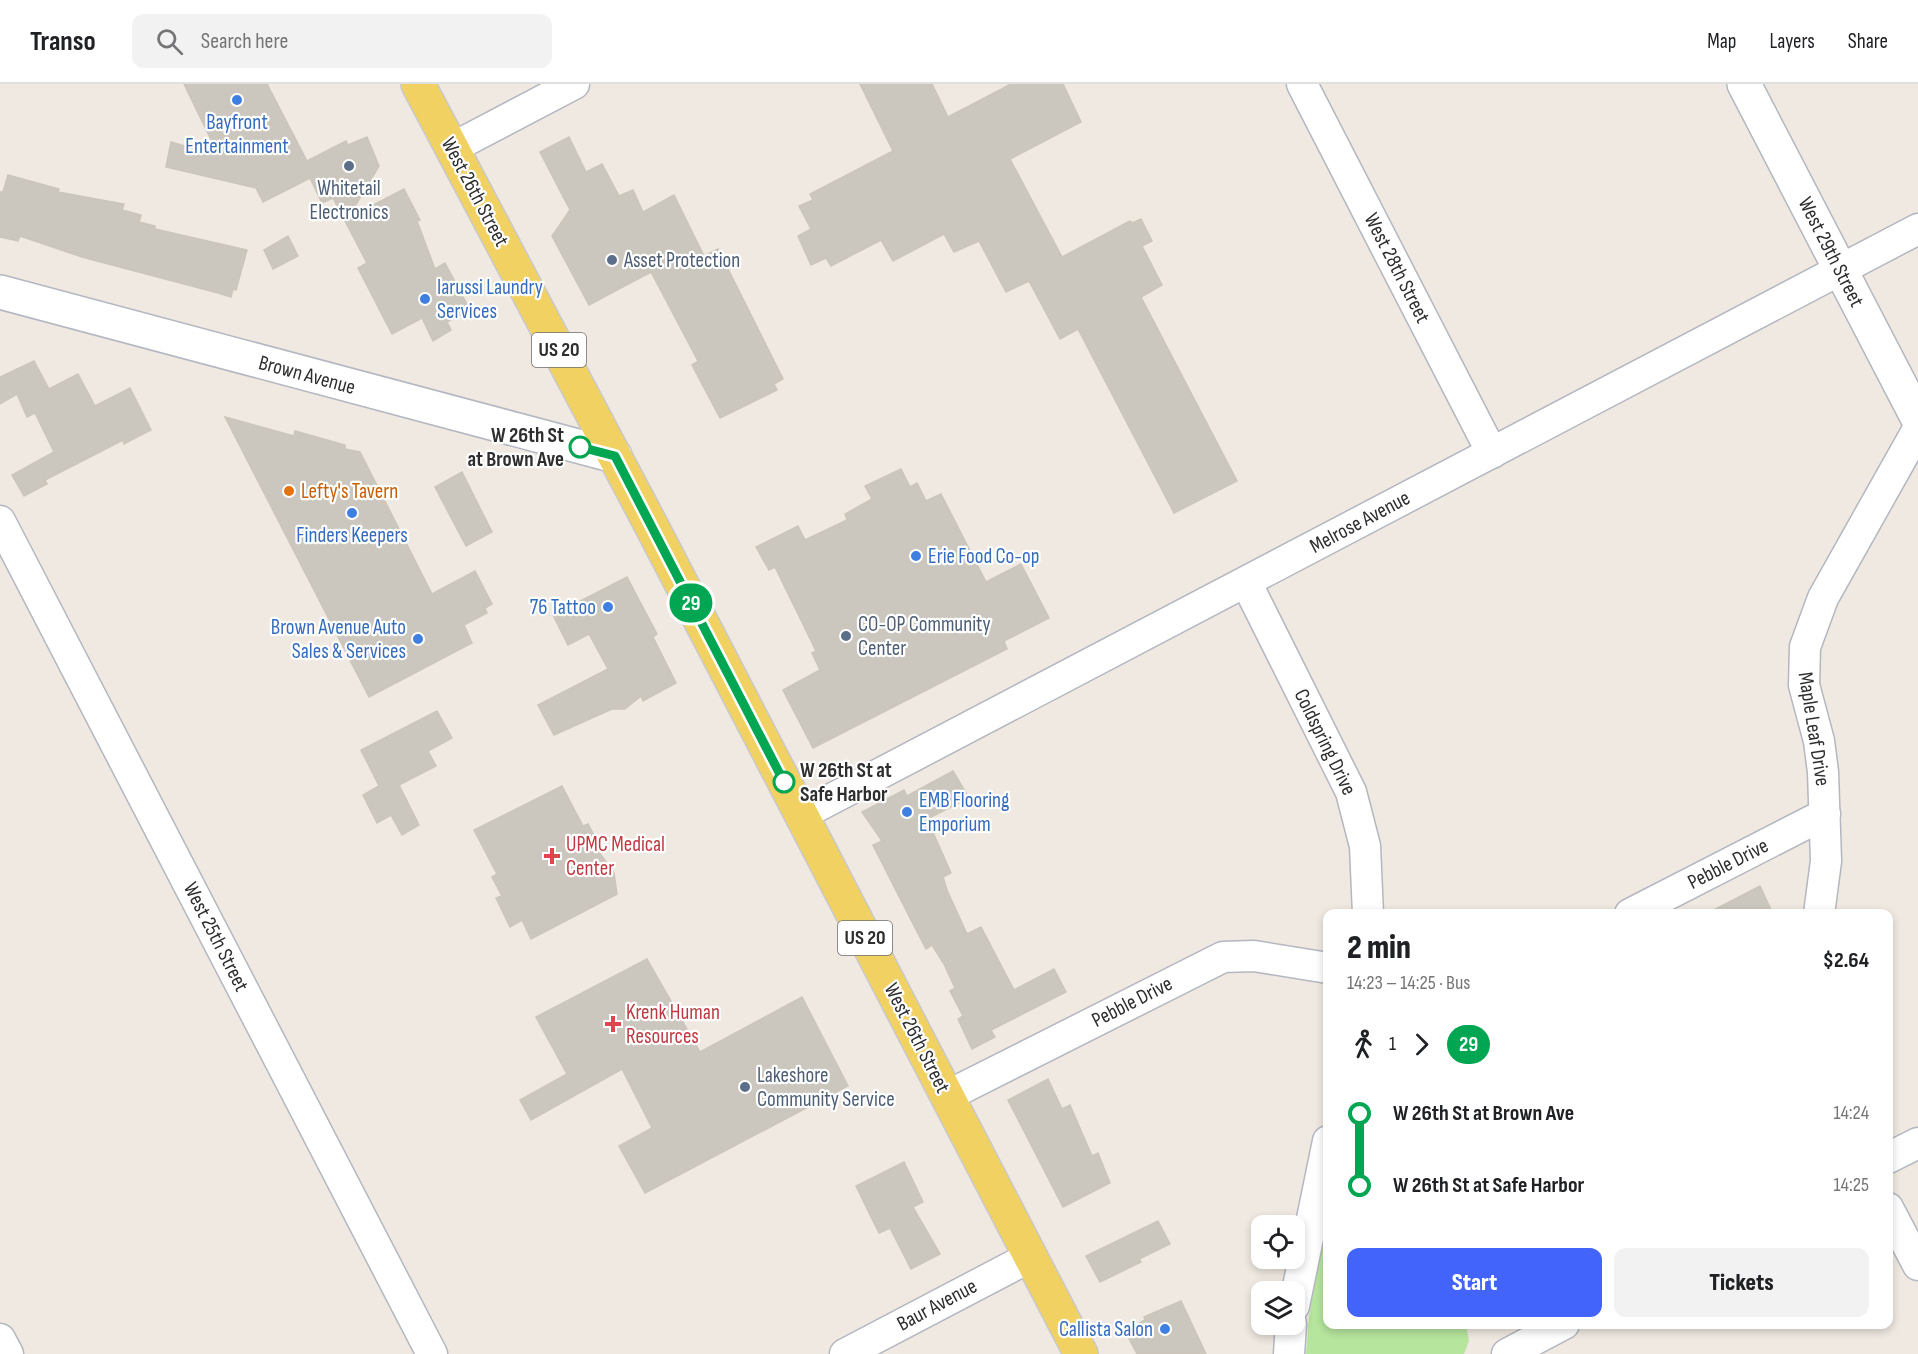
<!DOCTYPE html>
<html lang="en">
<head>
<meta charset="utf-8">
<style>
	:root { --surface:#fff; --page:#f2f2f2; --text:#202124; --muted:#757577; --line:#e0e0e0; --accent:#4264fb }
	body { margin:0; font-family:"Sofia Sans Condensed",sans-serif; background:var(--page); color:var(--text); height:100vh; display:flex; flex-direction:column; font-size:22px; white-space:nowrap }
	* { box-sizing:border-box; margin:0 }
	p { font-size:20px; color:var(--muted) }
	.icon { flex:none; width:33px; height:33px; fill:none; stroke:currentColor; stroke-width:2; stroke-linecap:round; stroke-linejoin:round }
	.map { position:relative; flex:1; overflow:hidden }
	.drawer { position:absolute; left:1323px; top:825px; width:570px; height:420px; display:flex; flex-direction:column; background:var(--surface); border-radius:12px; box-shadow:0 3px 9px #0003 }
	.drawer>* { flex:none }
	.badge { padding:0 12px; border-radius:20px; font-size:21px; line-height:39px }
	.tools { position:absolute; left:1251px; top:1131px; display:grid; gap:12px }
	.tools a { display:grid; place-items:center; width:54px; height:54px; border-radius:12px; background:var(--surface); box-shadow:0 3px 9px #0003; font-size:30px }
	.map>.badge { position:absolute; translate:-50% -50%; box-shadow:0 0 0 3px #fff }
	.legs { display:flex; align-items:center; gap:9px; height:66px; padding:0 24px; font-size:20px }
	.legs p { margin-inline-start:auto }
	.summary { display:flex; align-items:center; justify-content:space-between; height:102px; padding:0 24px }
	h1 { font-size:33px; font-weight:800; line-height:45px }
	.action { display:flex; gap:12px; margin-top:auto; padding:12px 24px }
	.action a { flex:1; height:69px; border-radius:12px; background:var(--accent); color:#fff; font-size:24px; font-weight:800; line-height:69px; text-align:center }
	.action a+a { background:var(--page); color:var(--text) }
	ul { padding:0 24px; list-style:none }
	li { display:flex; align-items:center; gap:21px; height:72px; font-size:22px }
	li i { display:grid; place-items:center; width:9px; height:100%; margin:0 8px; background:currentColor }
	li i::after { content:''; width:15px; height:15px; margin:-8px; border:4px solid; border-radius:50%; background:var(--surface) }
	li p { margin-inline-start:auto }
	li:first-child i { background:linear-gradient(#0000 50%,currentColor 0) }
	li:last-child i { background:linear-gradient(currentColor 50%,#0000 0) }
	header { display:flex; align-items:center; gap:36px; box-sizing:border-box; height:84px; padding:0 30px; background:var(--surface); border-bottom:2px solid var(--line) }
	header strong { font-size:28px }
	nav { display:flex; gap:33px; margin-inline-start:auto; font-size:21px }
	.search { width:420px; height:54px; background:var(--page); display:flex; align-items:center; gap:15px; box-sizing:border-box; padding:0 21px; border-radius:12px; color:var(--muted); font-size:22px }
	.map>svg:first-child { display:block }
</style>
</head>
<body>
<header>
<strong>Transo</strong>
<div class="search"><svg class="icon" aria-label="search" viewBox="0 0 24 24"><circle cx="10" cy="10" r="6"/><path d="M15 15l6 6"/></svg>Search here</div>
<nav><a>Map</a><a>Layers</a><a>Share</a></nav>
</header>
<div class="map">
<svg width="1918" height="1270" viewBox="0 0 1918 1270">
	<rect width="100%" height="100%" fill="#efe9e1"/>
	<!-- green -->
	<polygon fill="#b6e59e" points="1327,1129 1328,1240 1466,1241 1469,1257 1464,1270 1306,1270 1309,1233"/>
	<!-- building -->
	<g fill="#cbc7bf" stroke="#cbc5ba" stroke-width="1.5">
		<polygon points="184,0 267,0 307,77 346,57 348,61 367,53 379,82 348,134 404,105 420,136 417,137 435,185 445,179 470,226 447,238 451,246 433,257 422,234 392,250 358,184 367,179 333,114 322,119 310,94 263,118 256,104 166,83 171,58 219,72"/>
		<polygon points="860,0 932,0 948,33 1011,0 1063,0 1081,38 1010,75 1062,173 1130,137 1132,139 1141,135 1152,157 1142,162 1162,201 1141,213 1237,397 1174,429 1078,245 1060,255 1029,197 1006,208 979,157 954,168 944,150 893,177 881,156 831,182 826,174 811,181 798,152 811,145 799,122 813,116 810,110 893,67"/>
		<polygon points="569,53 586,88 602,80 619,112 633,106 643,128 674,111 704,172 718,165 783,295 774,300 777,306 720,334 692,281 698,277 651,188 589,221 552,152 570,126 540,68"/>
		<polygon points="8,91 59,105 58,108 124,120 122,126 141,131 139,138 155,142 155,145 247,166 236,206 233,205 231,213 218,209 82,173 20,152 18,157 0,153 0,108 3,108"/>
		<polygon points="288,152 298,172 273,185 264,166"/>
		<polygon points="34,277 49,305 78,290 95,322 130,304 151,346 124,360 123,356 45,396 47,400 24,412 12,391 54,368 35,329 27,333 17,310 0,320 0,293"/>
		<polygon points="225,333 294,352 295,347 345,361 345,365 360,368 432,510 475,487 492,520 485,524 487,529 464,541 472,559 369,613"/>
		<polygon points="901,385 910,403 917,399 926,417 941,410 986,498 1021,480 1049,534 1004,557 1007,565 813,664 783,606 820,586 812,569 816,567 775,483 769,486 756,463 798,442 805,456 847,436 845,430 872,415 865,402"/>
		<polygon points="462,388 492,448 466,462 435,403"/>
		<polygon points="627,493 657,550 653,553 676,599 643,617 641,612 625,625 612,625 554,651 538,621 608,585 589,550 568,561 553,531"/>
		<polygon points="437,627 452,654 428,667 436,682 399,701 419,741 402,751 391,731 377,739 363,711 379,702 361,666"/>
		<polygon points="953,687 969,714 927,735 951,789 943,793 947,806 967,850 981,843 1014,906 1054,885 1066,908 991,946 995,953 972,965 958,935 963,932 950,907 955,904 944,880 932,861 926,865 911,836 873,761 882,757 862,728 904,706 907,712"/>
		<polygon points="562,702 583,742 588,740 600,763 596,764 614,789 617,810 531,855 522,836 510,843 496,814 502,812 492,793 497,790 474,746"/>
		<polygon points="1760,802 1773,830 1706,830"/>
		<polygon points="647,875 700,968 802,913 848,1002 645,1109 619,1062 652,1044 622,985 531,1036 520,1016 567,990 536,933"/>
		<polygon points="1048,995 1062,1025 1070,1021 1092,1072 1098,1069 1110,1099 1063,1123 1008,1016"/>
		<polygon points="904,1078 923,1118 913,1123 940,1170 911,1185 890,1144 879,1149 856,1102"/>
		<polygon points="1158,1137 1170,1160 1139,1175 1141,1178 1100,1198 1086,1172"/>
		<polygon points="1181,1217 1206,1270 1137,1270 1125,1247 1145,1236 1144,1233"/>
	</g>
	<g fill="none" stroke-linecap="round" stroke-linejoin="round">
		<!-- minor casing -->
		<g stroke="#b4b7c1" stroke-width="33">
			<g id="minor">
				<polyline points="1302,0 1492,369"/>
				<polyline points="452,64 574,0"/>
				<polyline points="0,437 432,1270"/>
				<polyline points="1246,498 1351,708 1365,762 1368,830"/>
				<polyline points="801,731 1918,145"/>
				<polyline points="1630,830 1825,730"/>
				<polyline points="1819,830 1826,777 1823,688 1819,657 1804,601 1805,563 1823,514 1918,345"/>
				<polyline points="947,1012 1223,873 1254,872 1328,884"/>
				<polyline points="1888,1074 1918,1059"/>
				<polyline points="1888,1124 1918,1181"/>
				<polyline points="1294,1222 1328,1057"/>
				<polyline points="0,1255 8,1270"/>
				<polyline points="845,1270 1030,1173"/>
				<polyline points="1289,1270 1291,1240"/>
				<polyline points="1507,1270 1564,1240"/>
			</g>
		</g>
		<!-- tertiary casing -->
		<g stroke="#b4b7c1" stroke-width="36">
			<g id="tertiary">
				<polyline points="1744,0 1918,335"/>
				<polyline points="0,208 615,372"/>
			</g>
		</g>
		<!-- primary casing -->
		<g stroke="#c9c9c9" stroke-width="36">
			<polyline id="primary" points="418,0 651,441 1081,1270"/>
		</g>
		<!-- minor -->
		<use href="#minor" stroke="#fff" stroke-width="30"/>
		<!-- tertiary -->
		<use href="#tertiary" stroke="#fff" stroke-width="33"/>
		<!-- primary -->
		<use href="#primary" stroke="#f2d163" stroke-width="33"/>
	</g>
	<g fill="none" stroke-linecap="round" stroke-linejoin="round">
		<!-- line-1 casing -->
		<g stroke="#fff" stroke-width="14">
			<polyline id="line-1" points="580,363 615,372 784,698"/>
		</g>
		<!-- line-1 -->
		<use href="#line-1" stroke="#00a651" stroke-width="9"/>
	</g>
	<!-- markers -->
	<g fill="#3f7fe0" stroke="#fff" stroke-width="2">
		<circle cx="237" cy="16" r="6"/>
		<circle cx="425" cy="215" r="6"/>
		<circle cx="352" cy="429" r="6"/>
		<circle cx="916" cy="472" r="6"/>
		<circle cx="608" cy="523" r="6"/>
		<circle cx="418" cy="555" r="6"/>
		<circle cx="907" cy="728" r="6"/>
		<circle cx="1165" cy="1245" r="6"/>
	</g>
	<g fill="#5c6f8a" stroke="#fff" stroke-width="2">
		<circle cx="349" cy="82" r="6"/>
		<circle cx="612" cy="176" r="6"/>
		<circle cx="846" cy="552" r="6"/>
		<circle cx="745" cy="1003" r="6"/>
	</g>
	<g fill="#fff" stroke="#00a651" stroke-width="3">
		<circle cx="580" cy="363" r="10"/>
		<circle cx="784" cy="698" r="10"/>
	</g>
	<circle fill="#e8710a" stroke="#fff" stroke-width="2" cx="289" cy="407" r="6"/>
	<g fill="#e0444e" stroke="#fff" stroke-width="2">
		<path d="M549 763h6v6h6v6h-6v6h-6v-6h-6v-6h6z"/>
		<path d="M610 931h6v6h6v6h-6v6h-6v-6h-6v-6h6z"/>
	</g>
	<g text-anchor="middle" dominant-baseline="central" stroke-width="4.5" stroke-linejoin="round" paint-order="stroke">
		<!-- shield labels -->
		<g fill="#fff" stroke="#6d6d6d" stroke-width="1.5">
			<rect x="532" y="249" width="54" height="34" rx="4.5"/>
			<rect x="838" y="837" width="54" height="34" rx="4.5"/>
		</g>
		<g font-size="20" font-weight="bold" fill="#2e2e2e">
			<text x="559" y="266">US 20</text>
			<text x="865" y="854">US 20</text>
		</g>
		<!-- shop labels -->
		<g font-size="21" fill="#366cbe" stroke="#fff" text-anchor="start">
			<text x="237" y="38" text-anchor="middle">Bayfront<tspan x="237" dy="24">Entertainment</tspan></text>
			<text x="437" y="203">Iarussi Laundry<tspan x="437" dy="24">Services</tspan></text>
			<text x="352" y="451" text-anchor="middle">Finders Keepers</text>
			<text x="928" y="472">Erie Food Co-op</text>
			<text x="596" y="523" text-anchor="end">76 Tattoo</text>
			<text x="406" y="543" text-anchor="end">Brown Avenue Auto<tspan x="406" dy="24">Sales &amp; Services</tspan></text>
			<text x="919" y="716">EMB Flooring<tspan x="919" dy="24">Emporium</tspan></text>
			<text x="1153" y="1245" text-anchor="end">Callista Salon</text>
		</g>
		<!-- service labels -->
		<g font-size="21" fill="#4e5e75" stroke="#fff" text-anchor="start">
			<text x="349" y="104" text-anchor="middle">Whitetail<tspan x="349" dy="24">Electronics</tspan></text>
			<text x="624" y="176">Asset Protection</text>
			<text x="858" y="540">CO-OP Community<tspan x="858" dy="24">Center</tspan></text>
			<text x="757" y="991">Lakeshore<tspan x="757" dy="24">Community Service</tspan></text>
		</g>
		<!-- street labels -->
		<g font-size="21" fill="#2e2e2e" stroke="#fff">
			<text transform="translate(475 108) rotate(62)">West 26th Street</text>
			<text transform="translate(1831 168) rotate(63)">West 29th Street</text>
			<text transform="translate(1397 184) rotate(63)">West 28th Street</text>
			<text transform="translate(307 291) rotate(15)">Brown Avenue</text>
			<text transform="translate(1360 438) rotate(-28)">Melrose Avenue</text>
			<text transform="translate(1814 645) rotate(81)">Maple Leaf Drive</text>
			<text transform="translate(1325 658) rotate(64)">Coldspring Drive</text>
			<text transform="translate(1728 780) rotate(-27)">Pebble Drive</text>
			<text transform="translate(216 853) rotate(63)">West 25th Street</text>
			<text transform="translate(1132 918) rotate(-27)">Pebble Drive</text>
			<text transform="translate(917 954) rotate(63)">West 26th Street</text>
			<text transform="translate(937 1221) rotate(-28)">Baur Avenue</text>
		</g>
		<!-- stop labels -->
		<g font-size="21" font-weight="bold" fill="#2e2e2e" stroke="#fff" text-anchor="end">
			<text x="564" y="351">W 26th St<tspan x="564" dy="24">at Brown Ave</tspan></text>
			<text x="800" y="686" text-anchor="start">W 26th St at<tspan x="800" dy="24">Safe Harbor</tspan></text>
		</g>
		<!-- food labels -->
		<g font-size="21" fill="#c56008" stroke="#fff" text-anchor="start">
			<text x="301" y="407">Lefty's Tavern</text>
		</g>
		<!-- health labels -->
		<g font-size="21" fill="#be3a42" stroke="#fff" text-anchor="start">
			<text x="566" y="760">UPMC Medical<tspan x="566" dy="24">Center</tspan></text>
			<text x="626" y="928">Krenk Human<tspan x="626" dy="24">Resources</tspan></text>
		</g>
	</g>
</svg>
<div class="tools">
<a><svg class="icon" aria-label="locate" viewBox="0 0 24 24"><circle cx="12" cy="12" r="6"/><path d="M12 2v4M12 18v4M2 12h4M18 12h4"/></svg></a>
<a><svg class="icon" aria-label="layers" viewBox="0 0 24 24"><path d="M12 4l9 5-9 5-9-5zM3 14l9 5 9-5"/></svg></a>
</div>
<b class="badge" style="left:691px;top:519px;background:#00a651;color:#fff">29</b>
<section class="drawer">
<div class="summary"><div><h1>2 min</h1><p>14:23 – 14:25 · Bus</p></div><b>$2.64</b></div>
<div class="legs"><svg class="icon" aria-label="walk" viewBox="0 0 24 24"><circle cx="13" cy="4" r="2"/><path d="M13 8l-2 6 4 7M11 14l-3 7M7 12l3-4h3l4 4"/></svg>1<svg class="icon" aria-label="forward" viewBox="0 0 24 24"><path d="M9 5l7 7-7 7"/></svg><b class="badge" style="background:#00a651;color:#fff">29</b></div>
<ul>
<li><i style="color:#00a651"></i><b>W 26th St at Brown Ave</b><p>14:24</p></li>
<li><i style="color:#00a651"></i><b>W 26th St at Safe Harbor</b><p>14:25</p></li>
</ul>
<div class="action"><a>Start</a><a>Tickets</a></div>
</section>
</div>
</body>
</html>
